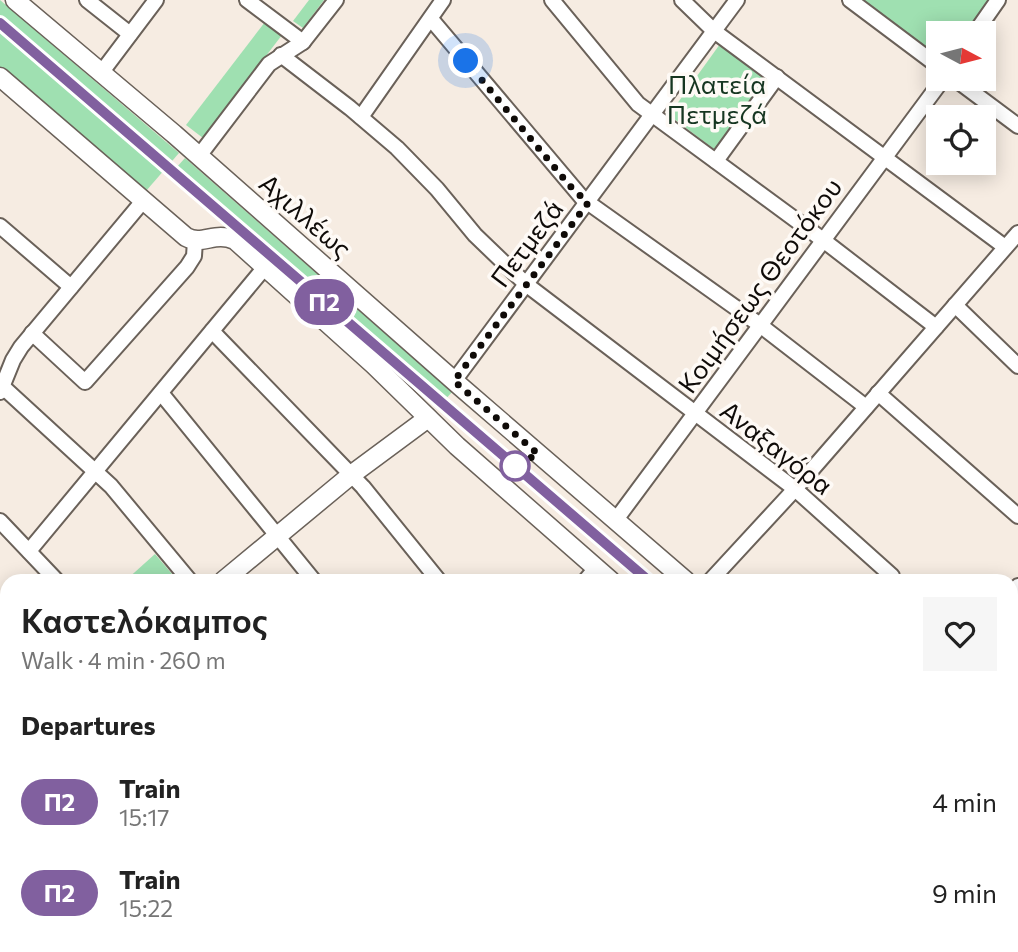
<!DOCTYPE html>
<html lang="en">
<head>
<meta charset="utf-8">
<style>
	:root { --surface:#fff; --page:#f6f6f6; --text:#222; --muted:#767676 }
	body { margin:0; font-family:Commissioner,sans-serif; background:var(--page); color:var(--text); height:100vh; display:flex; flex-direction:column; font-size:26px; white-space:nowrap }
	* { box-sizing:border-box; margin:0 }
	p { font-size:23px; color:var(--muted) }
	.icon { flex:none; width:38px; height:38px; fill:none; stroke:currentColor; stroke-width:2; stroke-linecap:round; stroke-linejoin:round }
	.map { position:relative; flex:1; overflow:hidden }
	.details { position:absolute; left:0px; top:574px; width:1018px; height:378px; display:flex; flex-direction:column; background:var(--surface); border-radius:21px 21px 0 0; box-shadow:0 4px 18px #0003 }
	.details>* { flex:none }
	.badge { padding:0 14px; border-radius:23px; font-size:24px; line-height:46px }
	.needle { width:46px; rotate:97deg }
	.controls { position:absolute; left:926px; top:21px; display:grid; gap:14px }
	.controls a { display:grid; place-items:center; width:70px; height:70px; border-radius:0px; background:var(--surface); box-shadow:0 4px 18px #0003; font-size:35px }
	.you { position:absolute; width:35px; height:35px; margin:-18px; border:5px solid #fff; border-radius:50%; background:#1a73e8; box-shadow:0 0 0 10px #1a73e833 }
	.map>.badge { position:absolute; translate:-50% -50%; box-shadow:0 0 0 4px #fff }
	h2 { padding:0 21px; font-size:26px; line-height:63px }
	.round { display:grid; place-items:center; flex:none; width:74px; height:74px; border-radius:0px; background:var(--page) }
	.summary { display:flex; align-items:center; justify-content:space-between; height:119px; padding:0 21px }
	h1 { font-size:33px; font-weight:600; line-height:52px }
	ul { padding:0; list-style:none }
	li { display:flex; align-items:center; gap:21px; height:91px; padding:0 21px }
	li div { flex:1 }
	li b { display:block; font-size:26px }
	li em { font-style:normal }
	li .badge { min-width:77px; font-weight:700; text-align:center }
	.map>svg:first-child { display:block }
</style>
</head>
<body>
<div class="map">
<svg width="1018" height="952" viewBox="0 0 1018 952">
	<rect width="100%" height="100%" fill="#f6ece2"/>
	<!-- built -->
	<g fill="#eddecf">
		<polygon points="171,163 444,401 659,581 643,581 427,398 164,171"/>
		<polygon points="1012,920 1018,927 1018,952 778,952 784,945 1012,945"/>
	</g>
	<!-- green -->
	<g fill="#9fe0b1">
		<polygon points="0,0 179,153 146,191 0,67"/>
		<polygon points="309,0 324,0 303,28 293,21"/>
		<polygon points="850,0 998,0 975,33 938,33 938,66"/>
		<polygon points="265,22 282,35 203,138 186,125"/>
		<polygon points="720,44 767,80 715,150 669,115"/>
		<polygon points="185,158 452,392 444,401 176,168"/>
		<polygon points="155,554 178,581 125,581"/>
		<polygon points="1012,716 1018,722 1018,843 1012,837"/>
		<polygon points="644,945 691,945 684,952 637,952"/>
	</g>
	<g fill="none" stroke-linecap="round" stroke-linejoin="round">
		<!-- minor casing -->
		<g stroke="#6a6159" stroke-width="18">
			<g id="minor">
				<polyline points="87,0 130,34"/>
				<polyline points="247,0 303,42"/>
				<polyline points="552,0 638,104 823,240 936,327"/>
				<polyline points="682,0 714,31 1005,247"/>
				<polyline points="850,0 938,66"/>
				<polyline points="431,19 583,199 760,325 866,407"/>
				<polyline points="975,33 998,0"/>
				<polyline points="281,55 350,108 397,148 437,189 475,235 527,285 795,489 892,576"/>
				<polyline points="101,73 156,0"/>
				<polyline points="955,79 1018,126"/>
				<polyline points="361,117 443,0"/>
				<polyline points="199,156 269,64 303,42 336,0"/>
				<polyline points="716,161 777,77"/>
				<polyline points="0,226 71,287"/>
				<polyline points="955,305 1018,366"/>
				<polyline points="212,331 363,487 439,581"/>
				<polyline points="32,333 85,382 187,267 194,256 195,241"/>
				<polyline points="454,381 737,0"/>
				<polyline points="3,387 111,486 190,581"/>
				<polyline points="0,392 13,360 21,347 143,201"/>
				<polyline points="161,393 314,581"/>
				<polyline points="878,393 1018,516"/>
				<polyline points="0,521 57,581"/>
				<polyline points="615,521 943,79"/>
				<polyline points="29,551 265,267"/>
				<polyline points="585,581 596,568"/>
				<polyline points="710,581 795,489 1018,233"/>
				<polyline points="1012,593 1018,586"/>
				<polyline points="0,660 7,667"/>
				<polyline points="1012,701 1018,704"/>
				<polyline points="0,800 7,809"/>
				<polyline points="0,934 7,941"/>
				<polyline points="121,945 126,952"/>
				<polyline points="377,945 383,952"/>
				<polyline points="522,945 529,952"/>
				<polyline points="676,945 684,952"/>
				<polyline points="146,952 155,945"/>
				<polyline points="241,952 253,945"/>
				<polyline points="418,952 425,945"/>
			</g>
		</g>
		<!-- tertiary casing -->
		<g stroke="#6a6159" stroke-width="21">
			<g id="tertiary">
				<polyline points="15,0 174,134 461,387 686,581"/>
				<path d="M 0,77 L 186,237 C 203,246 214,231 235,240 L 374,365 L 457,446 L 611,581"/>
				<polyline points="223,581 351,475 428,418"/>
				<polyline points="0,763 7,757"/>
				<polyline points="1012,866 1018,873"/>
				<polyline points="692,952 699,945"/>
			</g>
		</g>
		<!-- minor -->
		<use href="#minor" stroke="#fff" stroke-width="14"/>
		<!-- tertiary -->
		<use href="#tertiary" stroke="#fff" stroke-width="18"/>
		<!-- rail -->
		<g stroke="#5f5953" stroke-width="4.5" stroke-dasharray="9 9" stroke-linecap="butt">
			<polyline points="0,23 649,581"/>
			<polyline points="1012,902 1018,909"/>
		</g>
	</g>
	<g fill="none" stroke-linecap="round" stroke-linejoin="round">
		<!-- line casing -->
		<g stroke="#fff" stroke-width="16">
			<polyline id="line" points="0,23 649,581"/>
		</g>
		<!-- line -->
		<use href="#line" stroke="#81609f" stroke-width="10"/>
		<!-- walk -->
		<polyline stroke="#0f0b08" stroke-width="7" stroke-dasharray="0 12.6" points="466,61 570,186 588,203 454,381 538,454 515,466"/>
	</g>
	<!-- markers -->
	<circle fill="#fff" stroke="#81609f" stroke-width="3.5" cx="515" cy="466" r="14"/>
	<g text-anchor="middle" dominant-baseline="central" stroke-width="7" stroke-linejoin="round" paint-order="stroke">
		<!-- park labels -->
		<g font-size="26" fill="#163621" stroke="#fefaf6">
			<text x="717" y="83">Πλατεία<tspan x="717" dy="30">Πετμεζά</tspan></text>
		</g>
		<!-- street labels -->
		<g font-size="26" fill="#0f0b08" stroke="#fefaf6">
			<text transform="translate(306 215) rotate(41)">Αχιλλέως</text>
			<text transform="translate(526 243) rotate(-53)">Πετμεζά</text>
			<text transform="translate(759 285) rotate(-54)">Κοιμήσεως Θεοτόκου</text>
			<text transform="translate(777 447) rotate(38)">Αναξαγόρα</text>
		</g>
	</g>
</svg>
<div class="controls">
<a><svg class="needle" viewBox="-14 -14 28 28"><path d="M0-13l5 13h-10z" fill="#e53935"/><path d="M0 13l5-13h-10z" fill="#767676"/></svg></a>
<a><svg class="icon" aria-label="locate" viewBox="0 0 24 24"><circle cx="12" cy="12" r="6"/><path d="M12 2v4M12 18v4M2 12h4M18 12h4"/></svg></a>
</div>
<div class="you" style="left:466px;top:61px"></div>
<b class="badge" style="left:324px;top:302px;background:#81609f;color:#fff">Π2</b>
<section class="details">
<div class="summary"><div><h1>Καστελόκαμπος</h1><p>Walk · 4 min · 260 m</p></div><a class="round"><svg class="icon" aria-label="heart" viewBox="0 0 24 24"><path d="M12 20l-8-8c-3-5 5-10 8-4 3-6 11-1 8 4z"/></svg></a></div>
<h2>Departures</h2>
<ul>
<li><span class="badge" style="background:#81609f;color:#fff">Π2</span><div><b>Train</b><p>15:17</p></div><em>4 min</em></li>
<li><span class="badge" style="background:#81609f;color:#fff">Π2</span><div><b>Train</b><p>15:22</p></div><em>9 min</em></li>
</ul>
</section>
</div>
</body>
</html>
